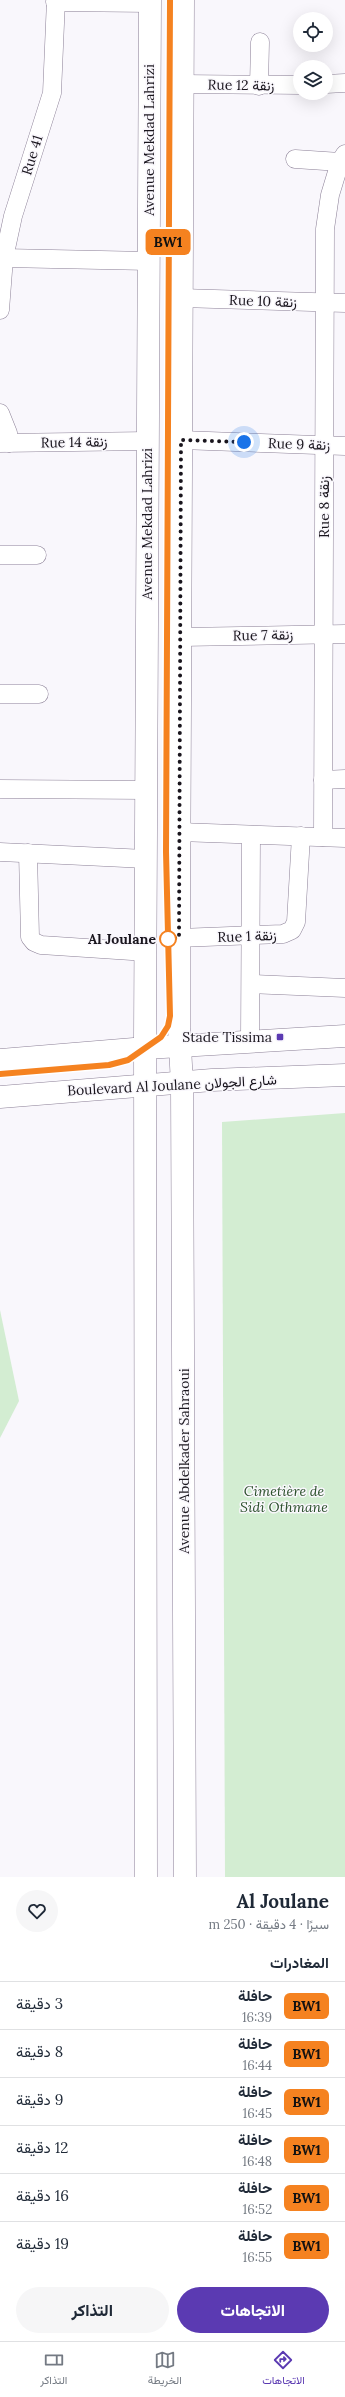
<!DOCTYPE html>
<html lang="ar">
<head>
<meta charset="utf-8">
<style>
	:root { --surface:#fff; --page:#f6f6f7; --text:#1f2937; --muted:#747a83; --line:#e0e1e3; --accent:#5b3ab2 }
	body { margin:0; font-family:Lora,Vazirmatn,serif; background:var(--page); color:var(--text); direction:rtl; height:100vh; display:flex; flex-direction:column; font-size:15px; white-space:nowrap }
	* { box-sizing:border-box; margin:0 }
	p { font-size:13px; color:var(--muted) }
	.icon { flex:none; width:22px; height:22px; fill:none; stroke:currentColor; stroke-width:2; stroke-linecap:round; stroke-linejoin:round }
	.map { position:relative; height:1877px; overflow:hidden; direction:ltr }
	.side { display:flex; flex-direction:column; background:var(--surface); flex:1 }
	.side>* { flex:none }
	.badge { padding:0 8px; border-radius:6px; font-size:14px; line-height:26px }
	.tools { position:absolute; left:293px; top:12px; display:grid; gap:8px }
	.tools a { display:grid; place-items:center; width:40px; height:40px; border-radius:50%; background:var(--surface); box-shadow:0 4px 16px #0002; font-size:20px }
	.you { position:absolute; width:20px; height:20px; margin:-10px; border:3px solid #fff; border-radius:50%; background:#1a73e8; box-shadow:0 0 0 6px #1a73e833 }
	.map>.badge { position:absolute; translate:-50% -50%; box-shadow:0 0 0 2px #fff }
	h2 { padding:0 16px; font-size:15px; line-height:36px }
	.round { display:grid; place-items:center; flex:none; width:42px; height:42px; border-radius:21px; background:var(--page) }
	.headline { display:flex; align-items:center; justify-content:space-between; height:68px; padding:0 16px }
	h1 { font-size:19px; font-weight:800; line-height:30px }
	.action { display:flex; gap:8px; margin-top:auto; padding:8px 16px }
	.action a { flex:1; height:46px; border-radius:24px; background:var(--accent); color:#fff; font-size:16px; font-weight:800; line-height:46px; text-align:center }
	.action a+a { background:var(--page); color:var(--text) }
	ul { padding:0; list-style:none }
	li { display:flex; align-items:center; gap:12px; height:48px; padding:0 16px; border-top:1px solid var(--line) }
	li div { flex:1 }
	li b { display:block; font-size:15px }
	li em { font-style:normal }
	li .badge { min-width:44px; font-weight:700; text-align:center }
	.tab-bar { display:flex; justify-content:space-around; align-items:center; height:56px; border-top:1px solid var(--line); background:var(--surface); font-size:11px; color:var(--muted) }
	.tab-bar a { display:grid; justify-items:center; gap:2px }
	.tab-bar .selected { color:var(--accent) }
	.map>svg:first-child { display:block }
</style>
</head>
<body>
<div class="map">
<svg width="345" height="1877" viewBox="0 0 345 1877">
	<rect width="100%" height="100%" fill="#f9f7fc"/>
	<!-- green -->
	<g fill="#d3edd2">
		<polygon points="345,1113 345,1877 225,1877 222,1122"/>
		<polygon points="0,1310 19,1401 0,1438"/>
	</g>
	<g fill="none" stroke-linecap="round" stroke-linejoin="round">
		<!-- minor casing -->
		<g stroke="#8c8097" stroke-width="19">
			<g id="minor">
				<polyline points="55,2 150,3"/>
				<polyline points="182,84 300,85"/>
				<polyline points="326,84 345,83"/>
				<polyline points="259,86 260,42"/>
				<polyline points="295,159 340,162 345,166"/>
				<polyline points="4,258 149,261"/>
				<polyline points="181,298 345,303"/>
				<polyline points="0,310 4,258 13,216 52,93 56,0"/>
				<polyline points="0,413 8,433 9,443"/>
				<polyline points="181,440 345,446"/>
				<polyline points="0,443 148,441"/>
				<polyline points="0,555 37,555"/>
				<polyline points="181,637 345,634"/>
				<polyline points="0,694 39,694"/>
				<polyline points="323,780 345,779"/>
				<polyline points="0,789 146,790"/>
				<polyline points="179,832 345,838"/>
				<polyline points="323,837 325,229 330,195 340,162 345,154"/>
				<polyline points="0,852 146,859"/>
				<polyline points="28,853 30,937 34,942 41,945 147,952"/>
				<polyline points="179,938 283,934 292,930 296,922 301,836"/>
				<polyline points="251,984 345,988"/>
				<polyline points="250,1041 251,835"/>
			</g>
		</g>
		<!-- secondary casing -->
		<g stroke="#8c8097" stroke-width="23">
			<g id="secondary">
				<polyline points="183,0 179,938 179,1028 182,1084 185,1877"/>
				<polyline points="0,1060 146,1048 345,1036"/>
				<polyline points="0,1097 212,1080 345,1075"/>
				<polyline points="146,1877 145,1039 150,0"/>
			</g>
		</g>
		<!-- minor -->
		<use href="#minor" stroke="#fff" stroke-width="18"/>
		<!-- secondary -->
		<use href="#secondary" stroke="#fff" stroke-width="22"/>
	</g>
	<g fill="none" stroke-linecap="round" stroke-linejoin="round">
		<!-- line casing -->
		<g stroke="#fff" stroke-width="9">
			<polyline id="line" points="0,1074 109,1065 128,1060 161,1037 168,1026 170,1016 166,852 170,0"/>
		</g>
		<!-- line -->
		<use href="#line" stroke="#f58220" stroke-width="6"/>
		<!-- walk -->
		<polyline stroke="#19151d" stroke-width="4" stroke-dasharray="0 7.2" points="168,939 179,938 181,440 244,442"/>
	</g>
	<!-- markers -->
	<circle fill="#fff" stroke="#f58220" stroke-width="2" cx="168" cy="939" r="8"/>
	<rect fill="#5b3ab2" stroke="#f9f7fc" stroke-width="1.5" x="276" y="1033" width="8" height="8" rx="2"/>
	<g text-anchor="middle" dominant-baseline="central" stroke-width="3" stroke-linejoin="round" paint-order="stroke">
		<!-- street labels -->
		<g font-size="14" fill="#19151d" stroke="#f9f7fc">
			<text transform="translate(241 85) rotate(1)">Rue 12 زنقة</text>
			<text transform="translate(149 140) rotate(-90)">Avenue Mekdad Lahrizi</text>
			<text transform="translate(32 155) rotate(-73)">Rue 41</text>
			<text transform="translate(263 301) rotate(2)">Rue 10 زنقة</text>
			<text transform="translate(74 442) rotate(-1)">Rue 14 زنقة</text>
			<text transform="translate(299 444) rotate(2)">Rue 9 زنقة</text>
			<text transform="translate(324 507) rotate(-90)">Rue 8 زنقة</text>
			<text transform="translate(147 524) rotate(-90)">Avenue Mekdad Lahrizi</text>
			<text transform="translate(263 635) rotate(-1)">Rue 7 زنقة</text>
			<text transform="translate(247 936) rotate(-2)">Rue 1 زنقة</text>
			<text transform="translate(172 1085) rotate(-3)">Boulevard Al Joulane شارع الجولان</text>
			<text transform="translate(184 1461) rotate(-90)">Avenue Abdelkader Sahraoui</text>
		</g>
		<!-- stop labels -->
		<g font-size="14" font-weight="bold" fill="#19151d" stroke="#f9f7fc" text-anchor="end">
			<text x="156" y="939">Al Joulane</text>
		</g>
		<!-- poi labels -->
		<g font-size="14" fill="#19151d" stroke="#f9f7fc" text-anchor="end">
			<text x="272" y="1037">Stade Tissima</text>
		</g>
		<!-- park labels -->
		<g font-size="14" font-style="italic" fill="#2b502b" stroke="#f9f7fc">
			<text x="284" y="1491">Cimetière de<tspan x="284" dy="16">Sidi Othmane</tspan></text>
		</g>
	</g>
</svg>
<div class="tools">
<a><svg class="icon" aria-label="locate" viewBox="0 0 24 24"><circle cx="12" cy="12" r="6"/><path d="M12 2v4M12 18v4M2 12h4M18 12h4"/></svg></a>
<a><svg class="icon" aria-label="layers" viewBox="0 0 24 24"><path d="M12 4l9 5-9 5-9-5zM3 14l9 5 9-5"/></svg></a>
</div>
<div class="you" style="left:244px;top:442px"></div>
<b class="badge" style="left:168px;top:242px;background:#f58220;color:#111">BW1</b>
</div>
<section class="side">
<div class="headline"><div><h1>Al Joulane</h1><p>سيرًا · 4 دقيقة · 250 m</p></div><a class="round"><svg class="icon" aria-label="heart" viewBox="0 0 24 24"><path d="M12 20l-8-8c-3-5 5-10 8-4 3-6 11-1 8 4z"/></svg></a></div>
<h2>المغادرات</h2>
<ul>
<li><span class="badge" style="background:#f58220;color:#111">BW1</span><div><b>حافلة</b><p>16:39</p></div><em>3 دقيقة</em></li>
<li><span class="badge" style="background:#f58220;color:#111">BW1</span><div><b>حافلة</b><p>16:44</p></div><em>8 دقيقة</em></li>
<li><span class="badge" style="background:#f58220;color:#111">BW1</span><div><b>حافلة</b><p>16:45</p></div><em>9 دقيقة</em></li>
<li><span class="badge" style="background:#f58220;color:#111">BW1</span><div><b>حافلة</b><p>16:48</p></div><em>12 دقيقة</em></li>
<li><span class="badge" style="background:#f58220;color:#111">BW1</span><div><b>حافلة</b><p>16:52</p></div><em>16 دقيقة</em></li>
<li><span class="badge" style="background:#f58220;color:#111">BW1</span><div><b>حافلة</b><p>16:55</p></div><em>19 دقيقة</em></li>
</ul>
<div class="action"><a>الاتجاهات</a><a>التذاكر</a></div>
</section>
<nav class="tab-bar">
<a class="selected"><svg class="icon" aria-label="directions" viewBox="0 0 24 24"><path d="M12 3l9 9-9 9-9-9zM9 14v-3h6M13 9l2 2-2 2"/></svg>الاتجاهات</a>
<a><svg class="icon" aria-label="map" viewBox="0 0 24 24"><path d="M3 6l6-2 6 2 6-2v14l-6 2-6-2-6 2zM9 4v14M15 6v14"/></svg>الخريطة</a>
<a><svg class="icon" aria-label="tickets" viewBox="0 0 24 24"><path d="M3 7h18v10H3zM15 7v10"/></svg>التذاكر</a>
</nav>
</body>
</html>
